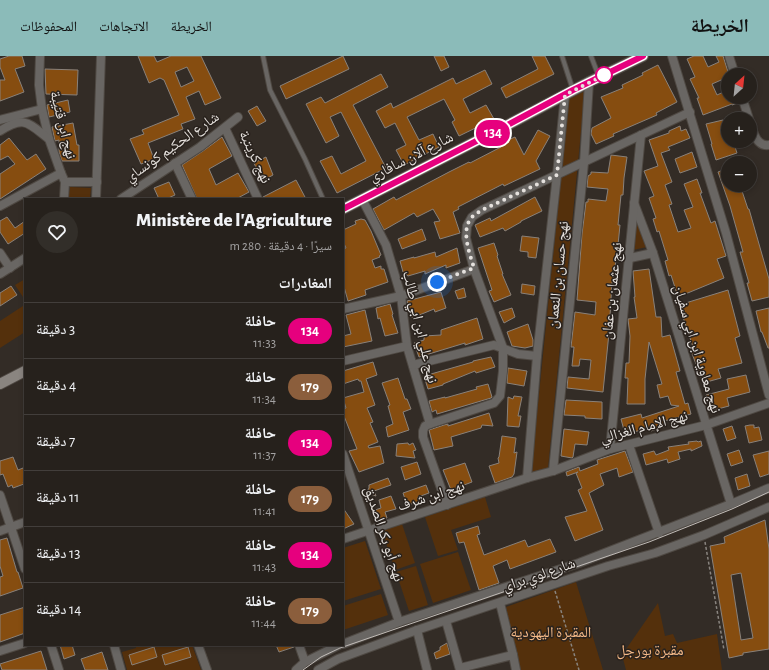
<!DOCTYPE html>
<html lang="ar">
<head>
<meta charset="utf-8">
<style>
	:root { --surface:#26211c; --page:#322e29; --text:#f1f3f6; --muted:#a4a3a3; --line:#423e3b; --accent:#8bbbb9 }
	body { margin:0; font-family:"Alegreya Sans","Noto Naskh Arabic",sans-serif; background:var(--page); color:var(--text); direction:rtl; height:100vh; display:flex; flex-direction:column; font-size:15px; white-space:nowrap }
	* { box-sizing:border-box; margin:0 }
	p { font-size:13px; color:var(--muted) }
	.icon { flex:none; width:22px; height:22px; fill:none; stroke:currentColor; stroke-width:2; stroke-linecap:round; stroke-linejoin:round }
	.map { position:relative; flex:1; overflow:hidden; direction:ltr }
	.sheet { position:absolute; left:24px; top:142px; width:320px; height:448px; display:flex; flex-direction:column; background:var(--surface); border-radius:0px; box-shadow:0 2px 6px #0003,0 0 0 1px var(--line); direction:rtl }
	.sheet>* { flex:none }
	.badge { padding:0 8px; border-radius:13px; font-size:14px; line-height:26px }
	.needle { width:26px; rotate:27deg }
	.controls { position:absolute; left:721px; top:12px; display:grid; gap:8px }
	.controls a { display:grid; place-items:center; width:36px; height:36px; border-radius:50%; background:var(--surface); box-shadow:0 2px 6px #0003,0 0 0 1px var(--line); font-size:20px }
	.you { position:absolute; width:20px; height:20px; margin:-10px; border:3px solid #fff; border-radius:50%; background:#1a73e8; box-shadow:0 0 0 6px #1a73e833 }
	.map>.badge { position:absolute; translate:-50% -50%; box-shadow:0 0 0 2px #fff }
	h2 { padding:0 12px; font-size:15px; line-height:36px }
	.round { display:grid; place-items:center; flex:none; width:42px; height:42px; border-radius:21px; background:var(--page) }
	.head { display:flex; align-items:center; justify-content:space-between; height:68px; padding:0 12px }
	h1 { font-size:19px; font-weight:800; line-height:30px }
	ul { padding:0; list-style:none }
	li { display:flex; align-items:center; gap:12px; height:56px; padding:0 12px; border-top:1px solid var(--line) }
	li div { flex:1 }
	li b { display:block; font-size:15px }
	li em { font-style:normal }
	li .badge { min-width:44px; font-weight:700; text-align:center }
	header { display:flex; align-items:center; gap:24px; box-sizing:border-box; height:56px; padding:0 20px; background:var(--accent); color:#111 }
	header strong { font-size:19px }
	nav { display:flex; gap:22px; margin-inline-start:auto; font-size:14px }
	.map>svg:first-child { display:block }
</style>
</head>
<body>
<header>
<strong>الخريطة</strong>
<nav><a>الخريطة</a><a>الاتجاهات</a><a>المحفوظات</a></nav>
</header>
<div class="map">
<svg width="769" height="614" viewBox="0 0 769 614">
	<rect width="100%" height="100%" fill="#332c26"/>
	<!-- green -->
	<g fill="#54300c">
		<polygon points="585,35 548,412 531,417 569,43"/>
		<polygon points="70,131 91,132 90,143 68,143"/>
		<polygon points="636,156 647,191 633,194"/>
		<polygon points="25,223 25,244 15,229"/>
		<polygon points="23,250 25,253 25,276 0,292 0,265"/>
		<polygon points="485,441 491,461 451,474 458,494 438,500 425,461"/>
		<polygon points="402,468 415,507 395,514 382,475"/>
		<polygon points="365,485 381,533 343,545 343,492"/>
		<polygon points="458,496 471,534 433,547 420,508"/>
		<polygon points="416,510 428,549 409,555 396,516"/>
		<polygon points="576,526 603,614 519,614 506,551"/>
		<polygon points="381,538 388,559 343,574 343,550"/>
		<polygon points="658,547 665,580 673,578 677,587 717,578 722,614 626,614 622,599"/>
		<polygon points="136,589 192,589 201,614 127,614 122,596 136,592"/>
	</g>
	<!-- building -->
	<g fill="#864d10" stroke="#89817a" fill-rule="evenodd">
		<polygon points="9,0 22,0 25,10 15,13 24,36 0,45 0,24 5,24 0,11 0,3"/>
		<path d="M 138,0 L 154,0 L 157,6 L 171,0 L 201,0 L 221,42 L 205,49 L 199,35 L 186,41 L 195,63 L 181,68 L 183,73 L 148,87 L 154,103 L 141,108 L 130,83 L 144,78 L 142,74 L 179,59 L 164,24 L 160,22 L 149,27 ZM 187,11 L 194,25 L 181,31 L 175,16 Z"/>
		<polygon points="343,0 349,13 286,43 280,30"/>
		<polygon points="434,0 444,0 449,11 441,15"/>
		<polygon points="532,0 545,0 554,18 506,42 501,32 538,13"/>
		<polygon points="694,0 703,0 708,11 719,6 716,0 723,0 729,19 728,19 728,21 712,28 717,39 728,34 728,41 737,41 738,47 732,49 732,48 703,59 697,42 699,42 690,23 695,21 687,3"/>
		<polygon points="658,9 677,46 656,57 657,59 613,78 614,80 596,88 591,78 592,72 611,62 601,41 623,32 622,29 643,19 642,17"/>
		<polygon points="45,13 78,14 77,39 46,38"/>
		<polygon points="485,14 492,28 463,43 470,57 486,49 494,63 459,80 452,66 455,64 444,43 407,61 419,84 433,78 439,91 404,109 396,94 406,89 395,67 385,72 376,55 391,47 393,52 453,22 456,28"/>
		<polygon points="381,18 388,31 353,49 386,112 337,137 320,105 332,100 341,118 366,105 341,56 330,61 339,80 326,87 306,48 321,41 325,47"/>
		<polygon points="68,44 70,56 49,61 47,49"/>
		<polygon points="257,50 266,65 257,70 248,55"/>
		<polygon points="723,64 728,85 733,85 737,97 716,104 711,88 712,88 706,68"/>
		<polygon points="73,67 77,89 79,89 79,105 62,105 59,96 59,84 55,85 52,71"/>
		<polygon points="680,70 681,75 686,73 690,82 668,91 670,94 661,97 672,126 665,129 672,148 669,149 678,176 691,172 684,154 693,151 684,128 697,123 702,137 700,137 711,167 715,165 726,200 717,203 724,222 678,241 671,219 669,220 665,205 668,204 659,175 657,176 653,163 656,162 649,142 654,140 644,115 658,110 649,84 669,77 669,75"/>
		<polygon points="538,74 550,80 536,105 540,113 504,130 503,128 458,151 459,153 453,156 460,177 440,183 434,166 440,165 433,153 417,161 414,157 384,174 373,153 394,141 396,144 449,116 469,106 470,107 501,91 499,88 515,81 524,99"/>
		<polygon points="222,81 232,100 209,113 216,129 238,117 249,136 236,143 197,143 182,109 203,95"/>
		<polygon points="9,82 27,104 36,98 46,113 0,143 0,118 15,108 8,100 0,104 0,89"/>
		<polygon points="692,96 697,111 680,117 675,103"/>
		<polygon points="611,99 627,101 624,122 623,139 621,139 618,169 620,169 618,189 613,226 612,226 609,277 603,336 567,332 568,321 589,323 591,304 580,303 579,310 572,310 574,291 571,291 575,256 595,259 596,246 577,244 582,178 586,146 588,146 588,143 606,145 608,133 587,131 588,120 591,118 591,116 608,117"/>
		<polygon points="266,101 273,119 262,125 254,107"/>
		<polygon points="728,112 728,129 740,129 748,153 749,153 769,223 769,241 752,245 747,227 749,227 740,196 743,196 730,150 718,116"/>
		<polygon points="296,124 306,143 263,143 263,141"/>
		<polygon points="169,126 175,139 166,143 159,143 154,132"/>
		<polygon points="535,141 542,155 521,165 521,166 505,175 503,172 480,181 475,169 490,162 491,165"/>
		<polygon points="7,161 15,172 25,165 25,177 8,188 0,176 0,165"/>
		<polygon points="361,163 365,164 371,175 381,199 379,200 380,201 372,204 375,212 381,210 381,213 384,213 388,226 365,234 366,239 348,245 343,227 343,193 346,192 343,185 343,174 356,168 355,165"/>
		<polygon points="422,173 426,184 402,193 398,183"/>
		<polygon points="522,180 539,182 536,202 528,201 528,196 520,195"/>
		<polygon points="494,187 498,199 497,200 503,218 502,218 511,239 494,246 489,235 492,234 478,192"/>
		<polygon points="457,192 460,207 446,212 446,209 425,218 425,215 408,220 403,216 400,205 414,201 414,202 435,196 436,201"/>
		<polygon points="649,213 656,261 661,261 662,281 670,279 680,315 676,316 685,348 688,347 691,358 664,365 666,370 651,375 650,372 625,378 621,363 641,358 642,362 679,350 671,349 668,340 660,342 657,329 662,328 649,286 645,323 645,348 627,348 628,322 625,322 626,307 629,307 630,280 628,263 637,262 634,241 635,241 633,215"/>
		<polygon points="522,228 535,230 534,239 521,237"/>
		<polygon points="11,230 17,239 0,250 0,237"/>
		<polygon points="464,232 466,241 458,243 455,235"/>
		<polygon points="728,234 740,280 735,282 742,307 718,313 721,322 703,327 697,308 696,308 691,295 694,294 679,249"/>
		<polygon points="441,236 446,252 435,256 434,253 412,262 407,245"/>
		<polygon points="390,248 393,258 392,259 398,277 385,280 380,262 378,263 376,252"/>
		<polygon points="512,252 515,261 504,267 499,256"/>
		<polygon points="769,252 769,292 768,292 762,276 761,276 756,255"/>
		<polygon points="365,254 372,285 343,291 343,280 351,278 346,259"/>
		<polygon points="477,262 483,283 465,289 465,287 419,301 414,287 424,284 424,280 441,279 441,274"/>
		<polygon points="528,268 533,284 533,290 525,292 512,290 507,276"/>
		<polygon points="491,301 495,311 476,317 475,315 443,328 443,329 428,333 424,320 473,306 473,305"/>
		<polygon points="373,306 377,319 366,323 375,349 367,352 373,366 370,367 378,386 368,390 369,392 380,390 384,407 359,416 349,395 357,393 344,360 343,360 343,353 346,352 343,342 364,336 361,325 359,325 358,323 343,328 343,315"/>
		<polygon points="508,312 527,315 524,330 507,327"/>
		<polygon points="746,319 750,336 727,342 729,350 710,355 706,339 729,333 727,323"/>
		<polygon points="398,322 405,343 407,343 411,353 403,356 409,374 388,381 386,371 393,368 388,350 390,349 382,327"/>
		<polygon points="488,328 492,341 491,342 437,358 436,354 432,356 429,345 445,341 445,342 477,333 476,331"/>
		<polygon points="514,340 522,341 518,360 521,360 519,371 507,370 508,341 513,343"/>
		<polygon points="566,344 602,346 602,363 585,362 585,360 564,359"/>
		<polygon points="489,357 493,370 482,369 481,372 451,381 453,390 434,394 429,374 444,369 448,368 448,370"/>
		<polygon points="750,369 754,369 754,372 759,371 762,384 749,387 745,370"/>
		<polygon points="732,370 736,382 727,385 723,373"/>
		<polygon points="564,373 589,376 587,389 575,388 573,401 572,402 561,400"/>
		<polygon points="502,380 516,382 514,397 517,396 514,418 512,421 495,427 489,410 499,407 498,402 499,401"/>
		<polygon points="697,385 698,386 701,385 702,390 691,395 691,393 678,396 680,403 668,407 667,403 646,409 643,398 654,395 656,399 669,394 668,391 689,388 688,386"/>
		<polygon points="408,387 409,389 413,387 416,394 413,395 415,402 396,400 397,388"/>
		<polygon points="739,394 743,406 731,410 727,398"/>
		<polygon points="625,395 633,416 619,421 617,412 600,418 604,429 589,437 603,474 575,485 565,461 587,455 578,434 582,432 576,417 578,416 567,420 566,416 579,411 580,415 598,408 597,404"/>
		<polygon points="769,395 769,418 760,421 753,399"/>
		<polygon points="13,401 18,414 23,412 25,418 25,425 23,426 24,428 13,432 12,429 8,431 3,418 0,419 0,405"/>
		<polygon points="417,406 421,418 405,424 401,411"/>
		<polygon points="465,407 472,426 451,434 443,414"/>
		<polygon points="747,418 750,430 738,434 735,422"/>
		<polygon points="388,422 391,429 374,435 376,440 368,437 366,438 369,432 369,429"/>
		<polygon points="426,429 429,437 418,441 419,446 407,449 403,437"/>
		<polygon points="391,440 396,453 385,456 387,462 376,466 372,455 381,452 379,444"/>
		<polygon points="343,452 354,468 343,473"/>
		<path d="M 765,464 L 769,493 L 769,593 L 743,597 L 743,599 L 729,602 L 710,490 L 725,487 L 724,481 ZM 741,517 L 753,582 L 741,584 L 731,519 Z"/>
		<polygon points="478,470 480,478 477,479 484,499 525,484 528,491 550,483 556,496 510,513 507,504 493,510 499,527 479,534 464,486 459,487 456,477"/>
		<polygon points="7,482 17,516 18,516 23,532 0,540 0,521 3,520 0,510 0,484"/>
		<polygon points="25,551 25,577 0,586 0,559"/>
		<polygon points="447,587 450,598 436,603 434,597 440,594 440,591"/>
		<polygon points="60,589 72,589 75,599 64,603"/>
		<polygon points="276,589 294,589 294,591 279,596"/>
		<polygon points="154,591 157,601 132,609 129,599"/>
		<polygon points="188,591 191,601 165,609 162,599"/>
		<polygon points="41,595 47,614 2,614 0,608"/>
		<polygon points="102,596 108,614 85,614 81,603"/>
	</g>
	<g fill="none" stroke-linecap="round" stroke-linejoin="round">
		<!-- lane casing -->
		<g stroke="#4f4943" stroke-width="6">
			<g id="lane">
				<polyline points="263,0 270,34 305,103 323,143"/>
				<polyline points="562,0 573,34"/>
				<polyline points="591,0 599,21"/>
			</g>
		</g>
		<!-- street casing -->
		<g stroke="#4f4943" stroke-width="10">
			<g id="street">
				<polyline points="40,0 39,29 42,53 49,83 61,117 65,126 64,143"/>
				<polyline points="672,0 726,177 769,339"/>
				<polyline points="729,0 735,19"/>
				<polyline points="742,41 749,63"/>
				<polyline points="0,64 42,53"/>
				<path d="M 750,66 C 753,75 756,91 769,89"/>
				<polyline points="225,72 258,143"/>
				<path d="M 0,75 C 25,59 28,67 49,83"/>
				<polyline points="175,107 192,143"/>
				<polyline points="65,126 97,126"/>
				<polyline points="96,143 101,0"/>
				<polyline points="121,143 200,91 238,61"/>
				<polyline points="362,143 386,189 401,240 407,290 430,368 425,370 423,375 423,381 447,449"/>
				<polyline points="634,147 653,197 731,448"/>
				<polyline points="0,150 61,117"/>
				<polyline points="0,197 10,212"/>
				<polyline points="630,202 653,197"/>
				<polyline points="0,218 25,202"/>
				<polyline points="343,253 401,240 474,213"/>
				<polyline points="343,305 407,290"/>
				<polyline points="413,309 494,289 518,298 537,300"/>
				<polyline points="430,368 494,347 500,340 503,315 503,292 474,213 466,182 467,170 472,161 482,154 690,56"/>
				<polyline points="629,389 659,477"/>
				<polyline points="610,393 641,79"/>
				<polyline points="343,398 399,566"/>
				<polyline points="553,415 584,107 589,26"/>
				<polyline points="527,422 537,300 557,119 565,39"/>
				<polyline points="0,439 25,513"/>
				<polyline points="0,475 25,466"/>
				<polyline points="343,483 527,422 553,415 610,393 706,369 769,347"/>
				<polyline points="500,547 513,599 516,614"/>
				<polyline points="446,565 460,614"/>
				<polyline points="417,574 427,614"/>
				<polyline points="343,588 399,566 579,507 731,448 769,432"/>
				<polyline points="51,589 59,614"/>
				<polyline points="114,589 121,614"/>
				<polyline points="198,589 207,614"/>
				<polyline points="299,589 305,606"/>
				<polyline points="0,595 25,587"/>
				<polyline points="460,612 513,599"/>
				<polyline points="296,614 305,606 339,589"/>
				<polyline points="318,614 338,603 417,574 608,510 655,497 704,479 769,451"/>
			</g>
		</g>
		<!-- secondary casing -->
		<g stroke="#4f4943" stroke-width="12">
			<g id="secondary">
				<polyline points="343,153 500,73 589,26 643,0"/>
				<polyline points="0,328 25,315"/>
			</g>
		</g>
		<!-- path -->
		<g stroke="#89847f" stroke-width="1.5" stroke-dasharray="3 2" stroke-linecap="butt">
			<polyline points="705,486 724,594"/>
			<polyline points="555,535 579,614"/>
		</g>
		<!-- lane -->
		<use href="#lane" stroke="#696663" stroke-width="4"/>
		<!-- street -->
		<use href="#street" stroke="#696663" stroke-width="8"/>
		<!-- secondary -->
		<use href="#secondary" stroke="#8a8580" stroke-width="10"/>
		<!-- tram -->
		<polyline stroke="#c1bcb8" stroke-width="1" points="303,614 321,601 340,592 649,486 732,453 769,436"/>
	</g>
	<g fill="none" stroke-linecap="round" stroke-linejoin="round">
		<!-- line casing -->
		<g stroke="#fff" stroke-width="9">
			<polyline id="line" points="343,153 500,73 573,34 643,0"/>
		</g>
		<!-- line -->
		<use href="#line" stroke="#e6007e" stroke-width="6"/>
		<!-- walk -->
		<path stroke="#e5e1dd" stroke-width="4" stroke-dasharray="0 7.2" d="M 437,226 L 474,212 C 470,198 460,174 472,161 C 475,158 479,156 482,154 L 557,119 L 565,39 L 604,19"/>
	</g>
	<!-- markers -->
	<circle fill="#fff" stroke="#e6007e" stroke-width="2" cx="604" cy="19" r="8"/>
	<g text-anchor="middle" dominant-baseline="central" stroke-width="3" stroke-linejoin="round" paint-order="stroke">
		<!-- street labels -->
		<g font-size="15" fill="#e5e1dd" stroke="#29221d">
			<text transform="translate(63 69) rotate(76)">نهج ابن قتيبة</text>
			<text transform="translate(172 91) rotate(-35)">شارع الحكيم كونساي</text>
			<text transform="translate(255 101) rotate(65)">نهج كريتبة</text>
			<text transform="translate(411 101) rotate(-27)">شارع آلان سافاري</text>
			<text transform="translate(558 219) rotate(-84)">نهج حسان بن النعمان</text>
			<text transform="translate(612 235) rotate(-84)">نهج عثمان بن عفان</text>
			<text transform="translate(420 271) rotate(77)">نهج علي ابن ابي طالب</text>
			<text transform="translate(697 293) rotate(73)">نهج معاوية ابن ابي سفيان</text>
			<text transform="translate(644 371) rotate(-15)">نهج الإمام الغزالي</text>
			<text transform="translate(431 440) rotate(-18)">نهج ابن شرف</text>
			<text transform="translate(384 478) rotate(72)">نهج أبو بكر الصديق</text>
			<text transform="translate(539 519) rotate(-19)">شارع لوي براي</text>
		</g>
		<!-- park labels -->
		<g font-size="15" fill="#f5b987" stroke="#29221d">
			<text x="551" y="576">المقبرة اليهودية</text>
			<text x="650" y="594">مقبرة بورجل</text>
		</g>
	</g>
</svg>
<div class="controls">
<a><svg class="needle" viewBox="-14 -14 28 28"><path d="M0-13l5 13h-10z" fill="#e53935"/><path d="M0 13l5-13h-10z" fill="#a4a3a3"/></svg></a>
<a>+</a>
<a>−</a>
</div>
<div class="you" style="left:437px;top:226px"></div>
<b class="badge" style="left:493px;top:77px;background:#e6007e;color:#fff">134</b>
<section class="sheet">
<div class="head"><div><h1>Ministère de l'Agriculture</h1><p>سيرًا · 4 دقيقة · 280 m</p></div><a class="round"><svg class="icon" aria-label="heart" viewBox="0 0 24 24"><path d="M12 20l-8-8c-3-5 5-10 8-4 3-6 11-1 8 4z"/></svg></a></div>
<h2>المغادرات</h2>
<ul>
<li><span class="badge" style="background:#e6007e;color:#fff">134</span><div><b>حافلة</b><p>11:33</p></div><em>3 دقيقة</em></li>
<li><span class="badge" style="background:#8b5e3c;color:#fff">179</span><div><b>حافلة</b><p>11:34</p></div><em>4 دقيقة</em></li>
<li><span class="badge" style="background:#e6007e;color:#fff">134</span><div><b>حافلة</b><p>11:37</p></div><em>7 دقيقة</em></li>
<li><span class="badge" style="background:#8b5e3c;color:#fff">179</span><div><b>حافلة</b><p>11:41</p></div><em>11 دقيقة</em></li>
<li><span class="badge" style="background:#e6007e;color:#fff">134</span><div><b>حافلة</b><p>11:43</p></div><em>13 دقيقة</em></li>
<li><span class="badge" style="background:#8b5e3c;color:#fff">179</span><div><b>حافلة</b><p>11:44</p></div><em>14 دقيقة</em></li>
</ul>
</section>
</div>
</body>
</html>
